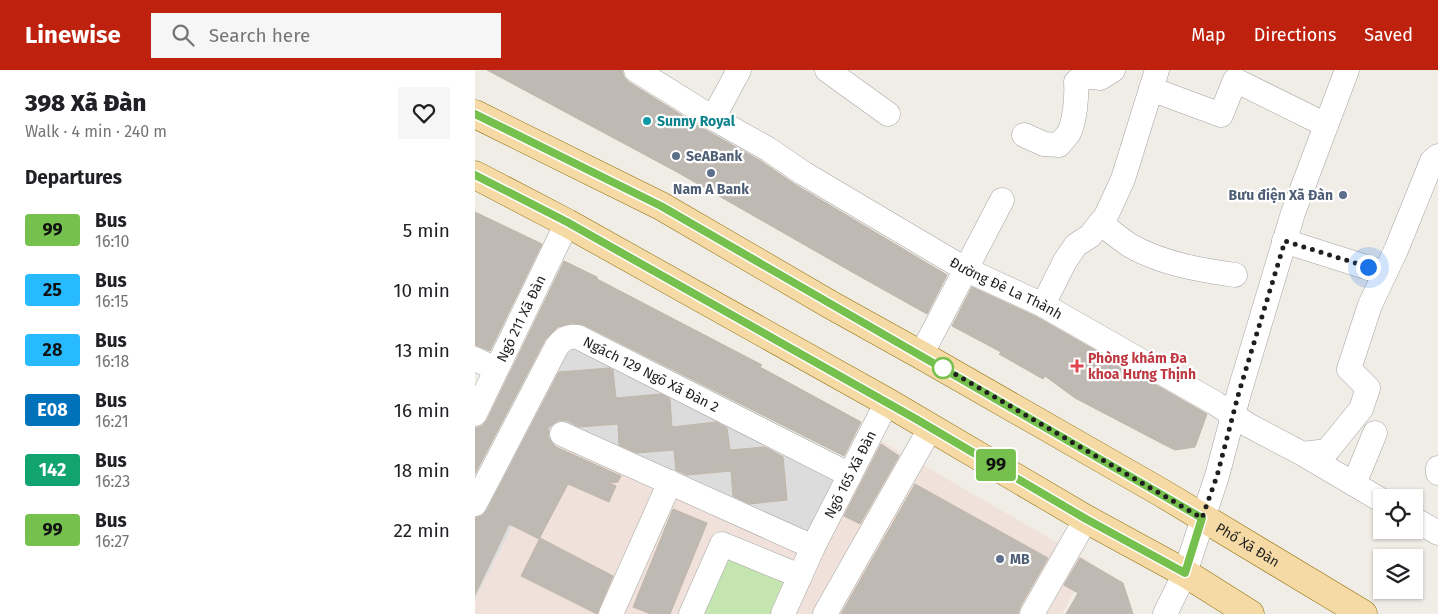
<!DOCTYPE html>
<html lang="en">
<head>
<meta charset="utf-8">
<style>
	:root { --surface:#fff; --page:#f6f6f6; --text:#202124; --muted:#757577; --accent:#bf210f }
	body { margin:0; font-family:"Fira Sans",sans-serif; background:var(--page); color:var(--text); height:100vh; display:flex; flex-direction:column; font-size:19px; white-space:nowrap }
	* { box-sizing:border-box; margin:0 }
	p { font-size:16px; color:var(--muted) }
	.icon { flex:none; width:28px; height:28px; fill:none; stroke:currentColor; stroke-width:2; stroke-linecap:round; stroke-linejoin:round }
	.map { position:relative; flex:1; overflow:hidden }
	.side { display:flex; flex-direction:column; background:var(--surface); width:475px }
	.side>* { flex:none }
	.badge { padding:0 10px; border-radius:4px; font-size:18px; line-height:32px }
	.fabs { position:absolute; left:898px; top:419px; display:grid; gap:10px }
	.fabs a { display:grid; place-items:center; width:50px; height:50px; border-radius:0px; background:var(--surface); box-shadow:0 1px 4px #0004; font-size:25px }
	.you { position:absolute; width:25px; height:25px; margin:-12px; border:4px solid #fff; border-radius:50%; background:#1a73e8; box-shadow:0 0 0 8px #1a73e833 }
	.map>.badge { position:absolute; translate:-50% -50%; box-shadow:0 0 0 2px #fff }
	h2 { padding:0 25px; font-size:19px; line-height:45px }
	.round { display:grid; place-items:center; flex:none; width:52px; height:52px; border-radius:0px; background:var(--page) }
	.overview { display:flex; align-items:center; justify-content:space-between; height:85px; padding:0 25px }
	h1 { font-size:24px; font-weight:800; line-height:38px }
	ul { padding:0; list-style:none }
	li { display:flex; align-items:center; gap:15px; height:60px; padding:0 25px }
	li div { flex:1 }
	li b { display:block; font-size:19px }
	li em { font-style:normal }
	li .badge { min-width:55px; font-weight:700; text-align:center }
	header { display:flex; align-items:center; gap:30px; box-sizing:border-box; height:70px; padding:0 25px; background:var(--accent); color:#fff }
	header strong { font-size:24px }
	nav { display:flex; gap:28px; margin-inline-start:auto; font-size:18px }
	.search { width:350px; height:45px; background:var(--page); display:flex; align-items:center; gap:12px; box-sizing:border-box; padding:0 18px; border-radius:0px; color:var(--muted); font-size:19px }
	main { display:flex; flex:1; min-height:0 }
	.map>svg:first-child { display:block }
</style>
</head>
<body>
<header>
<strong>Linewise</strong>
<div class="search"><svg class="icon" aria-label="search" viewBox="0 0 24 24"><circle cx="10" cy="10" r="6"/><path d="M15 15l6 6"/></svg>Search here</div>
<nav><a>Map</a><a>Directions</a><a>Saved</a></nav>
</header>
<main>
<section class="side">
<div class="overview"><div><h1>398 Xã Đàn</h1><p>Walk · 4 min · 240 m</p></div><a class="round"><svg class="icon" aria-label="heart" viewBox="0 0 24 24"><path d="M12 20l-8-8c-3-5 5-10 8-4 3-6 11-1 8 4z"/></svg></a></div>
<h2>Departures</h2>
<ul>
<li><span class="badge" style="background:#76c04d;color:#111">99</span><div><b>Bus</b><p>16:10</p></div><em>5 min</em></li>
<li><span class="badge" style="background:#27baff;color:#111">25</span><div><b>Bus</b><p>16:15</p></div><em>10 min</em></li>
<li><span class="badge" style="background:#27baff;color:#111">28</span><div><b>Bus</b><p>16:18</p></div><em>13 min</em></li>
<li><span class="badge" style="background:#0072bc;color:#fff">E08</span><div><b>Bus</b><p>16:21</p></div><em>16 min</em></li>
<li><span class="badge" style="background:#11a471;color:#fff">142</span><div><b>Bus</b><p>16:23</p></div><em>18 min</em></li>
<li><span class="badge" style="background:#76c04d;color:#111">99</span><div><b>Bus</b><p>16:27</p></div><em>22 min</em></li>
</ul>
</section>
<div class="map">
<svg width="963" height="544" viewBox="0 0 963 544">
	<rect width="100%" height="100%" fill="#efede6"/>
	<!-- residential -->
	<polygon fill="#dddcdc" points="102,271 369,405 336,470 66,399 0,530 0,439 77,290"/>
	<!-- military -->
	<polygon fill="#f0e2da" points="83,365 343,483 401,368 614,491 597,519 600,521 587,544 0,544 0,530"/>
	<!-- grass -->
	<polygon fill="#c5e5b0" points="252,485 309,510 295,544 227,544"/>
	<!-- building -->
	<g fill="#bfb9b3" stroke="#c0b5a9">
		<polygon points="12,0 147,0 149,7 154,12 229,59 286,91 321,115 472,205 452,244 377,202 202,102"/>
		<polygon points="0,142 67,174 15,281 0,275"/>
		<polygon points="89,191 122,207 122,209 287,295 285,297 386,352 369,386 109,255 98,253 83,257 70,270 0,404 0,358 7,356 12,350"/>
		<polygon points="497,217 562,247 732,344 720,377 700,380 688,374 600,328 570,306 568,309 524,284 526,282 477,256"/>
		<polygon points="134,298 138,300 141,328 186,324 195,329 197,357 241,352 252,358 255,380 290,377 308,387 312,430 275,434 258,426 256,401 212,405 201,400 199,380 162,383 144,375 143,354 104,357 93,351 85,350 79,353 72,359 74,360 73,366 76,372 81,377 146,406 143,412 134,413 141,416 134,432 93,414 64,469 34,454 0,525 0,448 7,446 12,440 84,302"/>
		<polygon points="406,374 424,386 385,454 369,446"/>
		<polygon points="440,414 573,488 545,537 543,544 366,544"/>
		<polygon points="198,439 232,453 195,544 176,544 158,537"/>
		<polygon points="65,468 138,506 122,544 46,506"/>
		<polygon points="605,488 648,513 658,544 591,544 603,523 589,515"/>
	</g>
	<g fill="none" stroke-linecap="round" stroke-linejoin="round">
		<!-- minor casing -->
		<g stroke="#a3a3a3" stroke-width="25">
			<g id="minor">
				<path id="s1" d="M 161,0 L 236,47 L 293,79 L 328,103 L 490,199 L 568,235 L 740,333 L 773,355 L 828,384 L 906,430"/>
				<polyline points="352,0 413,44"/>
				<polyline points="676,19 746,45 760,10 851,55"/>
				<polyline points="243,39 264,0"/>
				<path d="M 549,65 L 569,74 L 584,75 C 587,71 591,67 594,63 C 600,50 602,26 601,12 C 608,6 616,6 625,8 L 638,0"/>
				<path d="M 625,153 C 636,161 646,170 656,176 C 688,194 725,200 760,205"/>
				<polyline points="809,171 910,203"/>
				<polyline points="568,235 590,191 601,175 615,166 631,146 648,109 682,0"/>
				<polyline points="446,285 527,130"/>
				<polyline points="0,289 21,299"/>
				<path id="s2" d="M 0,344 L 92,153"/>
				<polyline points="87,364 338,477"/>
				<polyline points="828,384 852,381 886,339 893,318 874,299 895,235 921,180 957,91 963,86"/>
				<polyline points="963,398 963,403"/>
				<polyline points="879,414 900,363"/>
				<path id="s3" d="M 0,434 L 81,278 C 87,269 92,266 103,267 L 375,405"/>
				<polyline points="939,449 963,463"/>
				<polyline points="136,544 195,412"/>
				<polyline points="216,544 247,474 325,506"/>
				<path id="s4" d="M 308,544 L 338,477 L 412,332"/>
				<polyline points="350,544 456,357"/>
				<polyline points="557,544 611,449"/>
				<polyline points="690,544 710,503 742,406 764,323 818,143 872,0"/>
			</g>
		</g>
		<!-- major casing -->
		<g stroke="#8f700b" stroke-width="29">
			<g id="major">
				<path id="s5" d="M 0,44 L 186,136 L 356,235 L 446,285 L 687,423 L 888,544"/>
				<polyline points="0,105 92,153 412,332 611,449 710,503 775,544"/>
			</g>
		</g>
		<!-- minor -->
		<use href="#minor" stroke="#fff" stroke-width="24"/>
		<!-- major -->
		<use href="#major" stroke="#f5daa5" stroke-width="28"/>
	</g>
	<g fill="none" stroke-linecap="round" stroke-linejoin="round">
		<!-- line casing -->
		<g stroke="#fff" stroke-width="11">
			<polyline id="line" points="0,44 186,136 727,448 710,503 611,449 441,349 92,152 0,105"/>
		</g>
		<!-- line -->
		<use href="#line" stroke="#76c04d" stroke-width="8"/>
		<!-- walk -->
		<polyline stroke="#1f1f1f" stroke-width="5" stroke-dasharray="0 9" points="468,298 463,294 727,448 742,406 764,322 810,171 893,197"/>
	</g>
	<!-- markers -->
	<circle fill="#0f9aa8" stroke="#fff" stroke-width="2" cx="172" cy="51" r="5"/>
	<g fill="#5c6f8a" stroke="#fff" stroke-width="2">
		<circle cx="201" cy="86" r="5"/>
		<circle cx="236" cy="103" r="5"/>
		<circle cx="868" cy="125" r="5"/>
		<circle cx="525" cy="489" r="5"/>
	</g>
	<path fill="#e0444e" stroke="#fff" stroke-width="2" d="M599.5 288.5h5v5h5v5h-5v5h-5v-5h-5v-5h5z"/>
	<circle fill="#fff" stroke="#76c04d" stroke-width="2.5" cx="468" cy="298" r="10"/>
	<g text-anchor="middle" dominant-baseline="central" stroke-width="4.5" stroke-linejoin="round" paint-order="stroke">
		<!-- culture labels -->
		<g font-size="14" font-weight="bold" fill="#0d838f" stroke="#fff" text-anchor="start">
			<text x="182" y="51">Sunny Royal</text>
		</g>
		<!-- service labels -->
		<g font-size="14" font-weight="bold" fill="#4e5e75" stroke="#fff" text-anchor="start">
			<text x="211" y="86">SeABank</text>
			<text x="236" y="119" text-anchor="middle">Nam A Bank</text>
			<text x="858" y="125" text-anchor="end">Bưu điện Xã Đàn</text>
			<text x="535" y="489">MB</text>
		</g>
		<!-- street labels -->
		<g font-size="14" fill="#1f1f1f" stroke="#fff">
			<text stroke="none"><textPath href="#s1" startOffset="430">Đường Đê La Thành</textPath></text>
			<text stroke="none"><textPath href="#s2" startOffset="106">Ngõ 211 Xã Đàn</textPath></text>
			<text stroke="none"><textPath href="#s3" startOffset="284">Ngách 129 Ngõ Xã Đàn 2</textPath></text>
			<text stroke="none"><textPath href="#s4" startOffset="155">Ngõ 165 Xã Đàn</textPath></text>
			<text stroke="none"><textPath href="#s5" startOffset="885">Phố Xã Đàn</textPath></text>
		</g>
		<!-- health labels -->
		<g font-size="14" font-weight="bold" fill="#be3a42" stroke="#fff" text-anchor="start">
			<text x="613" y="288">Phòng khám Đa<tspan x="613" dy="16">khoa Hưng Thịnh</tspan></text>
		</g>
	</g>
</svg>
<div class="fabs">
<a><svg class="icon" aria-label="locate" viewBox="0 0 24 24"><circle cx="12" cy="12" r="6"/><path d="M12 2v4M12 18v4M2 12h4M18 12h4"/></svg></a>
<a><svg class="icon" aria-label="layers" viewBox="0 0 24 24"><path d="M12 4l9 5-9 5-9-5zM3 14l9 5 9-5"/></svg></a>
</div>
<div class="you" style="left:893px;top:197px"></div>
<b class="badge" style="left:521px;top:395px;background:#76c04d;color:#111">99</b>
</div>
</main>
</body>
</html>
